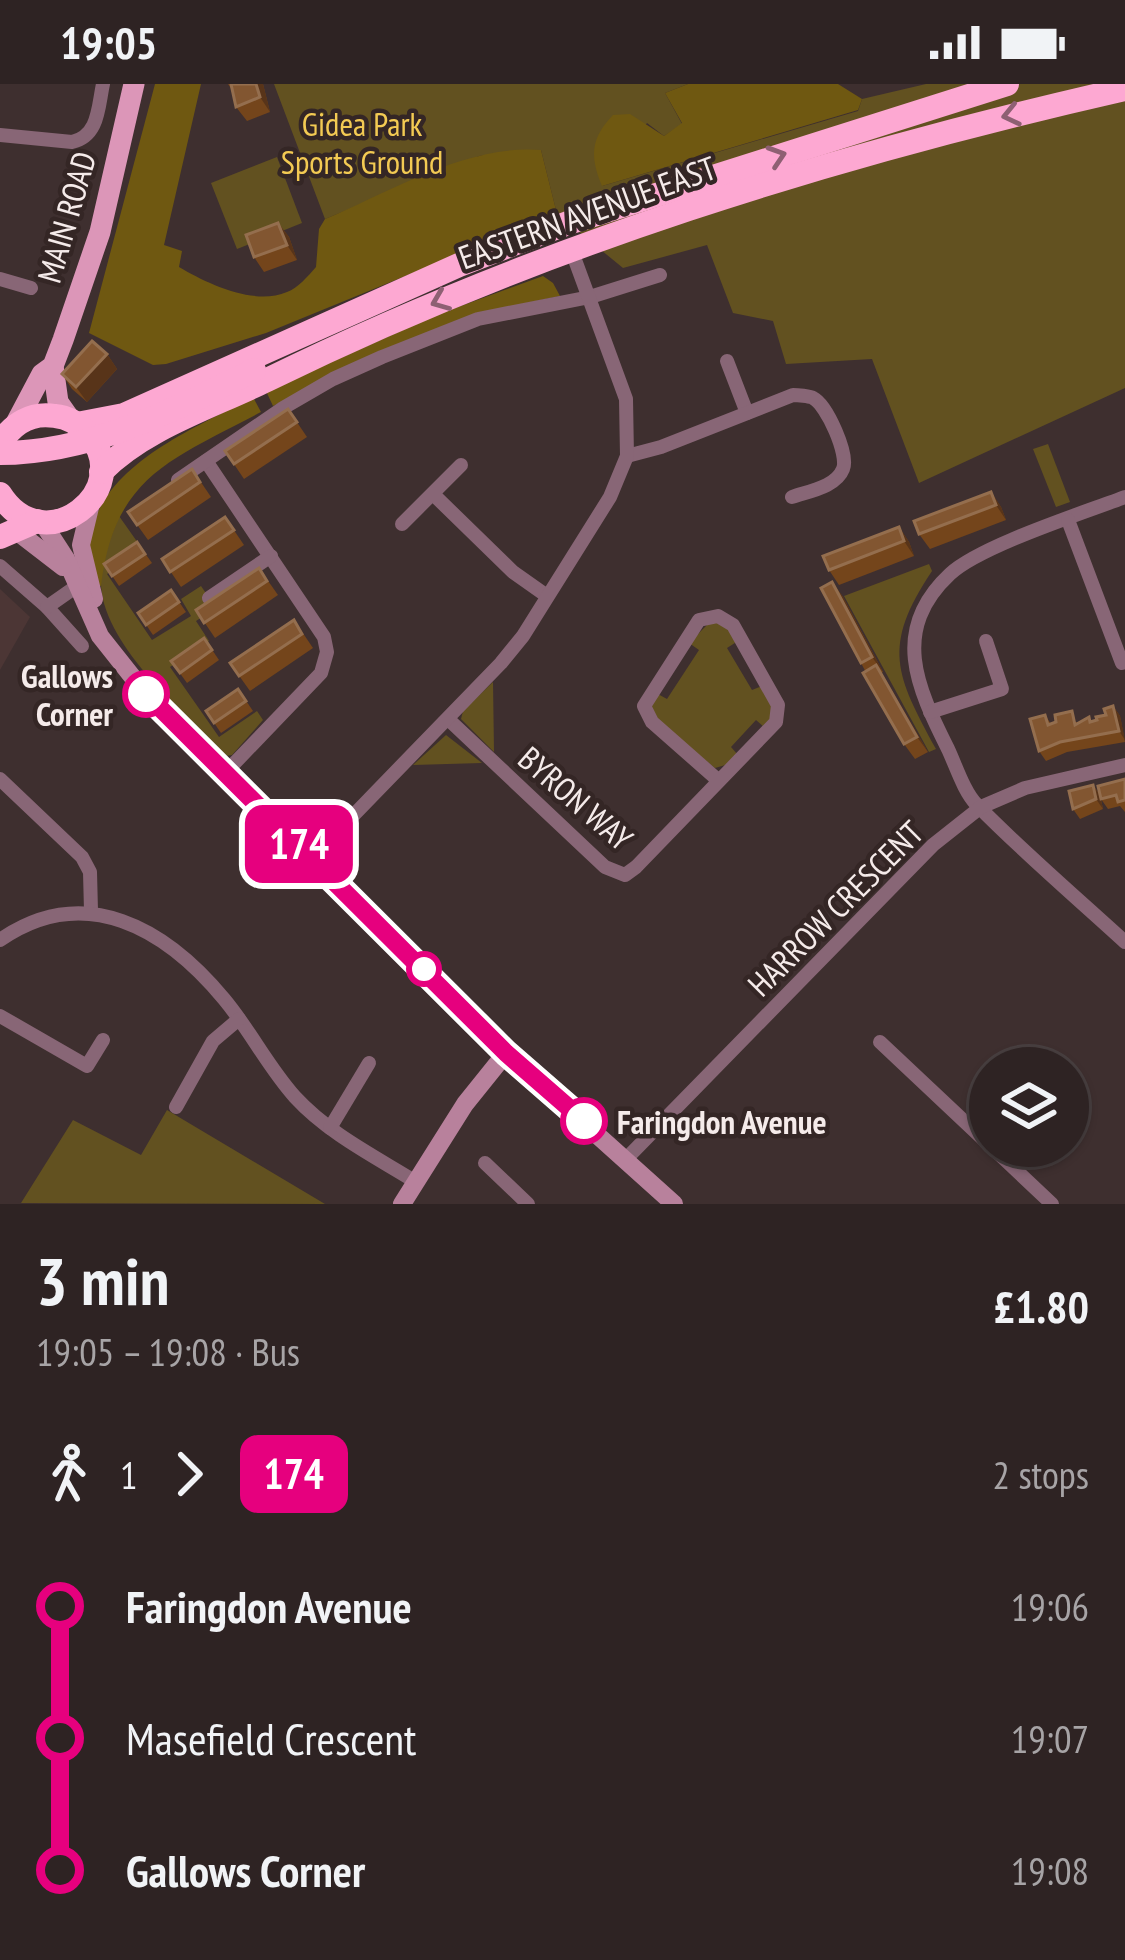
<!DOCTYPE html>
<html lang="en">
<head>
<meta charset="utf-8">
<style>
	:root { --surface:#2e2323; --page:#362b2b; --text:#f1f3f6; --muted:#a7a4a6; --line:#494041 }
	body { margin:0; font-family:"PT Sans Narrow",sans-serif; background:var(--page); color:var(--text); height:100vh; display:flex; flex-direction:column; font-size:45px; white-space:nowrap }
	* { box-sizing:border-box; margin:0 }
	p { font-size:39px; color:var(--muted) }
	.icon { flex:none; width:66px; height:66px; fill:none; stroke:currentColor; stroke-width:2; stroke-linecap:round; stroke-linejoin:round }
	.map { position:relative; height:1120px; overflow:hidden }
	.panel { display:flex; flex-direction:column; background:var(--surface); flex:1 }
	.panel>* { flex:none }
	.badge { padding:0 24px; border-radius:18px; font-size:42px; line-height:78px }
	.controls { position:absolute; left:969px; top:963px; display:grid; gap:24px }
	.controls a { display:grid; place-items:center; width:120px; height:120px; border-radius:50%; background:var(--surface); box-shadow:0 3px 9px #0004,0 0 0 3px var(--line); font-size:60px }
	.map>.badge { position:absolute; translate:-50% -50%; box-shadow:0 0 0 6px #fff }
	.legs { display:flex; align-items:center; gap:18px; height:132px; padding:0 36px; font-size:39px }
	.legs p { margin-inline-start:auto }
	.summary { display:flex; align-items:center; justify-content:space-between; height:204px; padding:0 36px }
	h1 { font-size:66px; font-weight:800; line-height:90px }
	ul { padding:0 36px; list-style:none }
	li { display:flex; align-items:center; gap:42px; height:132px; font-size:45px }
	li i { display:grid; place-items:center; width:18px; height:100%; margin:0 15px; background:currentColor }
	li i::after { content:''; width:30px; height:30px; margin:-15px; border:9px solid; border-radius:50%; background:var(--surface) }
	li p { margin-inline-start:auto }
	li:first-child i { background:linear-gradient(#0000 50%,currentColor 0) }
	li:last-child i { background:linear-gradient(currentColor 50%,#0000 0) }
	.status { display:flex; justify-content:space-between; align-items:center; height:84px; padding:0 60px; background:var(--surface); direction:ltr }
	.status svg { height:33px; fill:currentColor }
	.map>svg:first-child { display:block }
</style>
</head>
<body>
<div class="status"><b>19:05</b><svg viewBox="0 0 49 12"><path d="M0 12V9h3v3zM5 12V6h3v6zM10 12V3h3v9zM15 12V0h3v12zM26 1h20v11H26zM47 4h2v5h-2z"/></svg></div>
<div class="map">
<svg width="1125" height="1120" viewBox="0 0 1125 1120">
	<rect width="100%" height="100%" fill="#3e2f2f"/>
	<!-- built -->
	<polygon fill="#4c3635" points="0,505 30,533 0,586"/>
	<!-- green -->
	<g fill="#625120">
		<polygon points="274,0 688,0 665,9 682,40 664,52 647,39 602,102 858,27 862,15 926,0 1125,0 1125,304 919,399 872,275 786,280 773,237 733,229 707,161 623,184 557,130 541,66 479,72 325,135"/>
		<polygon points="277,73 302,139 237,165 211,99"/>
		<polygon points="1048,360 1070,418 1056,423 1033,365"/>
		<path d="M 119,432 L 143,466 L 107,490 L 152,556 L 191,532 L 181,515 L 201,502 L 216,524 L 196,537 L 209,557 L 170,583 L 219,653 L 257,627 L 263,636 L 232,671 L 226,672 L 218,665 C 180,625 99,556 101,496 C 102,473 111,453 119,432 Z"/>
		<path d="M 929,480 L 932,487 C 881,563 896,591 936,665 L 929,668 L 844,512 Z"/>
		<polygon points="711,537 726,541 738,557 727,564 752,606 762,602 775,629 765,644 756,636 731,663 738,671 729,680 715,684 658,638 649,620 656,609 667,615 699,566 689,559"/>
		<polygon points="493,598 494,668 461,635 463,627"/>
		<polygon points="446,651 482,679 413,681"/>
		<polygon points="167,1026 325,1120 21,1119 73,1036 141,1071"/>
	</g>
	<!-- forest -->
	<g fill="#6f5811">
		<path d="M 155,0 L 201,0 L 164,161 L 182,167 L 179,183 C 208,200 254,222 287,208 C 298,204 308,192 316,183 L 319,145 L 325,135 C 392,107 467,60 541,66 L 557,130 L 266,249 L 166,280 L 153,281 L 89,249 Z"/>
		<path d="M 688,0 L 838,0 L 862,15 L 858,26 L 602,102 C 590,73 590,55 613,31 L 630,30 L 664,52 L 682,39 L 665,9 Z"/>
		<polygon points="543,192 553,199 560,212 489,227 348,284 273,322 266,307 439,230"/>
		<path d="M 253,313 L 261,328 C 173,375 114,391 101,502 L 96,501 C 93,489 89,476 89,464 C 93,383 193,346 253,313 Z"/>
	</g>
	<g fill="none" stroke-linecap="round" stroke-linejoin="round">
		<!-- street -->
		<g stroke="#886676" stroke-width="14">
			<path d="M 0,51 L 72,58 C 99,52 98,23 103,0"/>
			<polyline points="0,195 31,204"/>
			<polyline points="727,277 747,329"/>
			<path d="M 627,372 L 661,363 L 793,311 C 797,311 810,312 813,314 C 827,321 849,371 843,385 C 836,403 809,407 792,413"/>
			<polyline points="206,377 324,553 327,568 321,589 226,688"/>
			<polyline points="178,396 283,324 333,295 382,273 478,235 590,213 660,191"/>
			<polyline points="433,410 513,488 547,512"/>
			<path d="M 1125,413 C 1083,429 980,462 950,490 C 890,546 917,603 948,665 C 956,682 964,708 977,721 C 1024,769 1076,813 1125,858"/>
			<polyline points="1068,436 1122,579"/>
			<polyline points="402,440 461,381"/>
			<polyline points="0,482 47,523 82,562"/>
			<polyline points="209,514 271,472"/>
			<polyline points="47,523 77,502"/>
			<polyline points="930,628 1002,605 986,557"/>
			<polyline points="448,635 605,783 625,791 636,783 776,638 778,621 733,541 718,532 699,536 644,622 652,638 719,697"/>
			<polyline points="0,695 82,773 90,788 91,827"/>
			<polyline points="313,773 501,579 523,552 610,413 627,372 626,315 571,165"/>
			<path d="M 0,856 C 85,797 166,845 224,915 C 250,946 268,983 295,1013 C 328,1049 374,1072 416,1098"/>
			<polyline points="0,932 87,982 103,956"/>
			<polyline points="880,958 1052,1120"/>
			<polyline points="176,1023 213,957 239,935"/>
			<polyline points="330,1044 369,979"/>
			<polyline points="626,1075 933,761 981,723 1025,704 1125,681"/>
			<polyline points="485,1079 528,1120"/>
		</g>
		<!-- secondary -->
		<g stroke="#b8819c" stroke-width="18">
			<polyline points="92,415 81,461 94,515"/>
			<polyline points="42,438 66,475 100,552 146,610 506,969 674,1120"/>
			<polyline points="15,446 63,483"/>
			<polyline points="402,1120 465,1020 506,969"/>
		</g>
		<!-- primary -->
		<g stroke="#dc96b8" stroke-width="21">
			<polyline points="53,282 58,318 70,335"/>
			<polyline points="15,341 42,290 53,282 63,256 100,148 134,0"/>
		</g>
		<!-- highway -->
		<g stroke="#fda8d2" stroke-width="24">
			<polyline points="77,340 124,331 459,181 568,139 1007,0"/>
			<path d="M 0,360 C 12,340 31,328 55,332 C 68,333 79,340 88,350 C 138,405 44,480 0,410"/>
			<path d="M 101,388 C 144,344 212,323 267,296 C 539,162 830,72 1125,5"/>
			<polyline points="0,453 37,437"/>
		</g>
		<!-- highway-bridge -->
		<path stroke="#fda8d2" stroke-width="24" d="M 0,369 C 91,369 174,326 254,286"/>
	</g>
	<!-- wall -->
	<g fill="#74451b">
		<polygon points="228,0 263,0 270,28 247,37 236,23 232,6"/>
		<polygon points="278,139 289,153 297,176 264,188 254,173"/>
		<polygon points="107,270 117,285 87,318 72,305 62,290"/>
		<polygon points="288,325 307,353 244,395 225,367"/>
		<polygon points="192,385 211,413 148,456 128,428"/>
		<polygon points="991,408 1001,423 1006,436 930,465 919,450"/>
		<polygon points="225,433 244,461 181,503 162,475"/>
		<polygon points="899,443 909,458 914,472 839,501 829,486"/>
		<polygon points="137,458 152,479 119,502 104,480"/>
		<polygon points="259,484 278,511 215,554 196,526"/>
		<polygon points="832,498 843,513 883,588 881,589 928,668 915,675 904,660 861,579"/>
		<polygon points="171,506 186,528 153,551 138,529"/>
		<polygon points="294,536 313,564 250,607 230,579"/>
		<polygon points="204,554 219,576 187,599 171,577"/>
		<polygon points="238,605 253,627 221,649 206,627"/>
		<polygon points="1113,622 1120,632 1125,658 1067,668 1046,677 1039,667 1045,631 1051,640 1092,637 1106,631"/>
		<polygon points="1125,695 1125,728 1120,722 1108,725 1101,715"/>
		<polygon points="1093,701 1100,711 1103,725 1080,735 1073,725"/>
	</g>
	<!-- shaded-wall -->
	<g fill="#583419">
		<polygon points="256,0 263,0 270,28 260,13"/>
		<polygon points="278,139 289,153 297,176 287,161"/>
		<polygon points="107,270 117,285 87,318 76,303"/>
		<polygon points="991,408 1001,423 1006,436 996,421"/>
		<polygon points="899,443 909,458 914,472 904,457"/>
		<polygon points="832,498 843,513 883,588 872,573"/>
		<polygon points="876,581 886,596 928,668 917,653"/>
		<polygon points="1113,622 1120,632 1125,656 1119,647"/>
		<polygon points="1093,701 1100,711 1103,725 1096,715"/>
	</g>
	<!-- building -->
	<g fill="#825631" stroke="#946e4e" stroke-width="3">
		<polygon points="231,0 256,0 260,13 236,23"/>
		<polygon points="278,139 287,161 254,173 246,151"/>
		<polygon points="92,257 107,270 76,303 62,290"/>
		<polygon points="288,325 297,338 234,380 225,367"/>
		<polygon points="192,385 200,398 137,441 128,428"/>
		<polygon points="991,408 996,421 919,450 914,437"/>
		<polygon points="225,433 234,446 170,488 162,475"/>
		<polygon points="899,443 904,457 829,486 823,472"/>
		<polygon points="137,458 145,470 112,492 104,480"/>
		<polygon points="259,484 267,497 204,539 196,526"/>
		<polygon points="832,498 872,573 861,579 821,504"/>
		<polygon points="171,506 179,518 146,541 138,529"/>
		<polygon points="294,536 302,550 239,592 230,579"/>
		<polygon points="204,554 212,566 180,589 171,577"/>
		<polygon points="876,581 917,653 904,660 863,589"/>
		<polygon points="238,605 246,617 214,639 206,627"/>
		<polygon points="1113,622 1119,647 1060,658 1039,667 1030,635 1045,631 1048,641 1056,638 1055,631 1072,627 1075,641 1089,633 1090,638 1097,636 1096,633 1106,631 1104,625"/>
		<polygon points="1125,695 1125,716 1118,718 1116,711 1101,715 1098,702"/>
		<polygon points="1093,701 1096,715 1073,725 1069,707"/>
	</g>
	<!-- one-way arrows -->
	<defs><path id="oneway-chevron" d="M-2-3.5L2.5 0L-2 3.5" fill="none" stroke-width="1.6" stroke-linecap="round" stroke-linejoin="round" transform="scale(3)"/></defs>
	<g stroke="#8e6073">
		<use href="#oneway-chevron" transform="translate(1011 31) rotate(167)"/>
		<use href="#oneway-chevron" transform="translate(777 72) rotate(-18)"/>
		<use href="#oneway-chevron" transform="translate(440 217) rotate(158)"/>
	</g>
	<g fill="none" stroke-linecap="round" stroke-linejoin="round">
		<!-- line-1 casing -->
		<g stroke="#fff" stroke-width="27">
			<polyline id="line-1" points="146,610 506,969 584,1037"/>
		</g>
		<!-- line-1 -->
		<use href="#line-1" stroke="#e6007e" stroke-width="18"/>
	</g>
	<!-- markers -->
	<g fill="#fff" stroke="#e6007e" stroke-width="6">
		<circle cx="146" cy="610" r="21"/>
		<circle cx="424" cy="885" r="15"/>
		<circle cx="584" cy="1037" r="21"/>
	</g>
	<g text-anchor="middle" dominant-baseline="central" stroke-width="9" stroke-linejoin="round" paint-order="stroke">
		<!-- park labels -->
		<g font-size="33" fill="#f3ca53" stroke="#342625">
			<text x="362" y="39">Gidea Park<tspan x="362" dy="38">Sports Ground</tspan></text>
		</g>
		<!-- street labels -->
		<g font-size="33" fill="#f5ebea" stroke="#342625">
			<text transform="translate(587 128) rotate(-20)">EASTERN AVENUE EAST</text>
			<text transform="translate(66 133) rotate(-74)">MAIN ROAD</text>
			<text transform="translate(576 714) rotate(41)">BYRON WAY</text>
			<text transform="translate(835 824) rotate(-45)">HARROW CRESCENT</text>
		</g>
		<!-- stop labels -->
		<g font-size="33" font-weight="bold" fill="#f5ebea" stroke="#342625" text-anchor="end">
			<text x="113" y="591">Gallows<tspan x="113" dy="38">Corner</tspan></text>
			<text x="617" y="1037" text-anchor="start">Faringdon Avenue</text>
		</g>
	</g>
</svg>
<div class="controls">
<a><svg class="icon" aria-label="layers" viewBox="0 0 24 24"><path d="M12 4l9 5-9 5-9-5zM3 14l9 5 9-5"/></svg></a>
</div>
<b class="badge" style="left:299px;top:760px;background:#e6007e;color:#fff">174</b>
</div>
<section class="panel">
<div class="summary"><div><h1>3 min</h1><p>19:05 – 19:08 · Bus</p></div><b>£1.80</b></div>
<div class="legs"><svg class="icon" aria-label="walk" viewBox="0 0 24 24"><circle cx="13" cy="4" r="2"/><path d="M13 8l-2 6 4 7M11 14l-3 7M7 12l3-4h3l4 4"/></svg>1<svg class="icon" aria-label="forward" viewBox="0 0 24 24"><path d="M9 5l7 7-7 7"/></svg><b class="badge" style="background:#e6007e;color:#fff">174</b><p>2 stops</p></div>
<ul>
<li><i style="color:#e6007e"></i><b>Faringdon Avenue</b><p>19:06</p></li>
<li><i style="color:#e6007e"></i><span>Masefield Crescent</span><p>19:07</p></li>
<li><i style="color:#e6007e"></i><b>Gallows Corner</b><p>19:08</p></li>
</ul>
</section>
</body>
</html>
